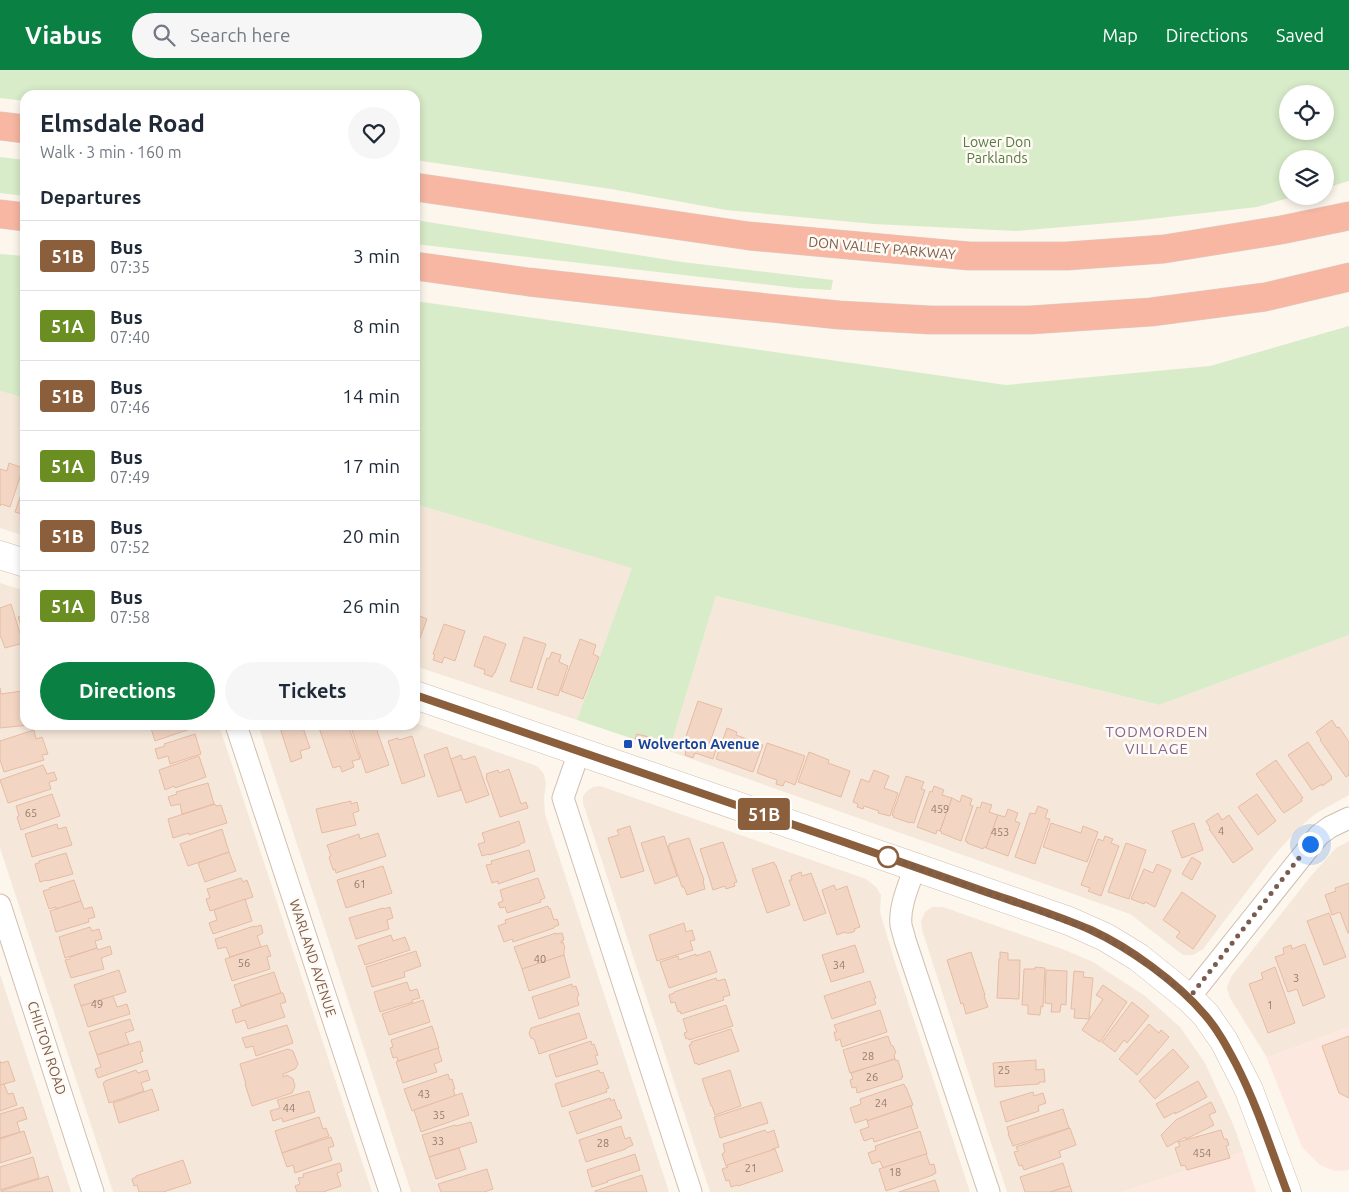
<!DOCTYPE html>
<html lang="en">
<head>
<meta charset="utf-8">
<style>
	:root { --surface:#fff; --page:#f6f6f7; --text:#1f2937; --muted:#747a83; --line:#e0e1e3; --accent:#0b8043 }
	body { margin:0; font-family:Ubuntu,sans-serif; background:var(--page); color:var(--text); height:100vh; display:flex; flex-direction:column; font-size:19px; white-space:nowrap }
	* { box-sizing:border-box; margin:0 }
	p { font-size:16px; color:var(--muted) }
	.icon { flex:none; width:28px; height:28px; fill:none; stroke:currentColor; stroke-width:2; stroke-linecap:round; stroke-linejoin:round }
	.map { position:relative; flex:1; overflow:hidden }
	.details { position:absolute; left:20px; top:20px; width:400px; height:640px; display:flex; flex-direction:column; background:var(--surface); border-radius:15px; box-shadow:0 2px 8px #0003 }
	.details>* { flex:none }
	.badge { padding:0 10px; border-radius:4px; font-size:18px; line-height:32px }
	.tools { position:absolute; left:1279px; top:15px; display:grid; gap:10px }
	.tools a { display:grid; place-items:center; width:55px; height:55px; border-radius:50%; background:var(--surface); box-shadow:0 2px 8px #0003; font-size:25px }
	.you { position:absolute; width:25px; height:25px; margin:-12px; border:4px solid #fff; border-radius:50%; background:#1a73e8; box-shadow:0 0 0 8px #1a73e833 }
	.map>.badge { position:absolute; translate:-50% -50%; box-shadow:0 0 0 2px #fff }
	h2 { padding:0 20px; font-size:19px; line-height:45px }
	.round { display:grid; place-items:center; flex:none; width:52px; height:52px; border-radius:26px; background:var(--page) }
	.summary { display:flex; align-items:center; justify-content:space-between; height:85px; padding:0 20px }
	h1 { font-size:24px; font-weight:600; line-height:38px }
	.button { display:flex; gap:10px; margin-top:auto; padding:10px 20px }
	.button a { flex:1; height:58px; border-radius:30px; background:var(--accent); color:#fff; font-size:20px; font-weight:600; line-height:58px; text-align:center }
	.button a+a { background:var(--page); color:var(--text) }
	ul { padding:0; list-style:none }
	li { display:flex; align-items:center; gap:15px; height:70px; padding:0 20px; border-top:1px solid var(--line) }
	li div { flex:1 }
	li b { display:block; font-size:19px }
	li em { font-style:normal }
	li .badge { min-width:55px; font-weight:700; text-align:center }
	header { display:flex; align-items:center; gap:30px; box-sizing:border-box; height:70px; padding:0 25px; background:var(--accent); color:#fff }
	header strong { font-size:24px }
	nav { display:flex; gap:28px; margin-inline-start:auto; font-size:18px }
	.search { width:350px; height:45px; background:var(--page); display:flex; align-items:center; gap:12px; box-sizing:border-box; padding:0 18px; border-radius:28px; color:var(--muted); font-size:19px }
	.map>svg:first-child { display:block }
</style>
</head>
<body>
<header>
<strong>Viabus</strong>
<div class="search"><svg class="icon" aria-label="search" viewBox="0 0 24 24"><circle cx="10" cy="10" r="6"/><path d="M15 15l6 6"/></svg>Search here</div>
<nav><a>Map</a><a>Directions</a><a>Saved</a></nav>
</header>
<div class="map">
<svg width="1349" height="1122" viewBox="0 0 1349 1122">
	<rect width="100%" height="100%" fill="#fdf6ec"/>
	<!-- residential -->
	<g fill="#f5e8da">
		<polygon points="0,321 25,328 25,466 0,458"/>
		<polygon points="415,434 633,497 577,650 415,596"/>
		<polygon points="0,513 25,521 25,655 219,655 372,1122 113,1122 0,778"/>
		<polygon points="716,526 1159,635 1349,565 1349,725 1315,744 1300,757 1276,783 1203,879 1193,885 1183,885 1130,844 669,681"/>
		<polygon points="415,653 537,696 544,704 546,714 544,728 545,744 669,1122 411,1122 258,655 415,655"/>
		<polygon points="600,716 866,809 876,817 881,825 880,842 893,886 970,1122 710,1122 583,733 583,726 587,721 593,717"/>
		<polygon points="1349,771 1349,957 1272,986 1266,986 1230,928 1227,917 1231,907 1311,806 1336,778"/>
		<polygon points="932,837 943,837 1065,880 1093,892 1145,926 1180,957 1205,993 1233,1054 1243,1082 1122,1122 1007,1122 922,860 921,851 925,842"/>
		<polygon points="0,904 71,1122 0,1122"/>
	</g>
	<!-- commercial -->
	<g fill="#fde8e0">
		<polygon points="1349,957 1349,1100 1335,1101 1320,1095 1302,1077 1266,986 1272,986"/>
		<polygon points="1243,1082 1256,1122 1122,1122"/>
	</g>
	<!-- green -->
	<g fill="#d8ecc9" fill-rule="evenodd">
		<path d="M 0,0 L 1349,0 L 1349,111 L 1325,118 L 1325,89 L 1288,89 L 1288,126 L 1295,126 L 1257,137 L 1133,151 L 1016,161 L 874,154 L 726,140 L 611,119 L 415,90 L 415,25 L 25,25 L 25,31 L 0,28 ZM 1288,24 L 1325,24 L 1325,61 L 1288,61 Z"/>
		<polygon points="0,87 25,90 25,126 0,123"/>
		<polygon points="415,150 682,192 833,210 831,220 796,218 415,174"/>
		<polygon points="0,184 25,186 25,328 0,321"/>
		<polygon points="415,231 1006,315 1210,296 1349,256 1349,565 1159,635 716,526 669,681 577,650 632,498 415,434"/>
	</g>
	<!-- building -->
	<g fill="#f3d5c3" stroke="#e6bba3">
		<polygon points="9,393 23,398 10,437 1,434 0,436 0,399 7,401"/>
		<polygon points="25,413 25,445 15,442"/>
		<polygon points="11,534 23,573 5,578 1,567 0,567 0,538"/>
		<polygon points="25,544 25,567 18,547"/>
		<polygon points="415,544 427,549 416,579 415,579"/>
		<polygon points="444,554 465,561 455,591 444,587 442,593 433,590 435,585 433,584"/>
		<polygon points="484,566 506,574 495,603 494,603 492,607 484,604 485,600 474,596"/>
		<polygon points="524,567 546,574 532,618 510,611"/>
		<polygon points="580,569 596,575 593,584 599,587 583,629 561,621"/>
		<polygon points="552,582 561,585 559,592 568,596 558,626 537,619 547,588 549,589"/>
		<polygon points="0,618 1,624 22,621 24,637 25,637 25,655 29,655 0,658"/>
		<polygon points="698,631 722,639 709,674 717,677 713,689 695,683 693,688 685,685 686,680 682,678"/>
		<polygon points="1332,650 1337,658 1339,657 1349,672 1349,705 1346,707 1320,670 1321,669 1316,662"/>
		<polygon points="150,655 193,655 189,656 190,659 155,671"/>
		<polygon points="279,655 302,655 310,678 300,681 302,688 291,692"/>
		<polygon points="329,655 340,655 341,658 348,655 360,689 352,691 354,697 342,702 340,696 333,698 319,658"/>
		<polygon points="368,655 375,655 389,695 366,703 352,660"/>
		<polygon points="727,658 737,662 736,665 763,675 753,702 716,689"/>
		<polygon points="34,660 36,669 42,667 48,684 42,685 44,690 4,702 0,690 0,671"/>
		<polygon points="195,664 201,684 170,694 168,686 158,689 155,679 165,676 164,674"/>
		<polygon points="637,664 649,667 647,673 635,669"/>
		<polygon points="412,666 425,706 402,714 388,671 398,668 399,670"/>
		<polygon points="1308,672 1332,707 1331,708 1332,709 1322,716 1322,714 1312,720 1288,685"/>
		<polygon points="767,673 805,686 795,715 785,711 783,716 776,714 777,710 757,703"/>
		<polygon points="447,677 461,720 438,727 424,685"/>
		<polygon points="809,682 829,690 828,693 850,701 841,727 798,712"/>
		<polygon points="461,685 463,690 475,686 489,725 466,733 451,689"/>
		<polygon points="199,686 206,707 175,718 174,716 165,720 159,700"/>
		<polygon points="1276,690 1303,728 1301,729 1302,731 1284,743 1282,741 1256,704"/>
		<polygon points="43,695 47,704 54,702 57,710 49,712 51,719 8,733 0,710"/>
		<polygon points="509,699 521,734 526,732 528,738 500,747 486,707 487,706 486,704 498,700 499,703"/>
		<polygon points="874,700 889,706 884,718 898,723 890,746 878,743 879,741 864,736 863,739 857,737 858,734 853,732 861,709 869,712"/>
		<polygon points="906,706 924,712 921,719 925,720 914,753 910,752 910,753 893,747 894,746 892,745"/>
		<polygon points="208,713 214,734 182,744 180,734 171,736 168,727 177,724 176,722"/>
		<polygon points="934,716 944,720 942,725 952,728 940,761 937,760 936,764 917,757 930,721 932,722"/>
		<polygon points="52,724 60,746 21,760 17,747 19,746 16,736"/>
		<polygon points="1257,724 1276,751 1258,765 1238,737"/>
		<polygon points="962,725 972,729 970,735 973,736 961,771 941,763 942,762 940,761 952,728 960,732"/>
		<polygon points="351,731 351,734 357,732 359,741 353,743 356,755 322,763 316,739"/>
		<polygon points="982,732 992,735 989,742 998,745 986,778 984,777 983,779 967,773 968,772 965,771 977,737 980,738"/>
		<polygon points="215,734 216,736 221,735 227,753 189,765 189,763 173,768 168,749"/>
		<polygon points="1038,736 1048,740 1045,748 1050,749 1035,794 1015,787 1030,743 1035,744"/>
		<polygon points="1008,739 1018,743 1015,751 1020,753 1008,786 986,778 998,745 1005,747"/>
		<polygon points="1218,743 1222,750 1229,745 1253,779 1233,793 1209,759 1210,758 1206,751"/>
		<polygon points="519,751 525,772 520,774 520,775 489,785 489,784 482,786 478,774 485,772 482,763"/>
		<polygon points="1051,753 1081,763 1083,756 1098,762 1087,792 1043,777"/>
		<polygon points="1194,753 1203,780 1182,788 1172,761"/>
		<polygon points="57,754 58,759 66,757 72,775 32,787 25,764"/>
		<polygon points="630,756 644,801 621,808 608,768 619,765 617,760"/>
		<polygon points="222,759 229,782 188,796 180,774"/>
		<polygon points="378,763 386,786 336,803 335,799 333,800 329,787 331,786 327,775 359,764 360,769"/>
		<polygon points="664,766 677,806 655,814 641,773"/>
		<polygon points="1105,766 1113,769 1111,773 1119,776 1101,826 1088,821 1090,818 1081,815 1098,769 1103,771"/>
		<polygon points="689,768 704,810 703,811 705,819 687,825 684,817 682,817 668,777 669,776 669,774"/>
		<polygon points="723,772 737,812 734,813 735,816 726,819 725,816 713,820 700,779"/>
		<polygon points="1126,773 1146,780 1129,829 1108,822"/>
		<polygon points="529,780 535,801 498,814 498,811 492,813 486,795 492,794 491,791"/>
		<polygon points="229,782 236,801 205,812 198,793"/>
		<polygon points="66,783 73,804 47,811 47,810 40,812 35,794 39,793 39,791"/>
		<polygon points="1192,787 1201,793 1192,810 1182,804"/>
		<polygon points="774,792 775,795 776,795 790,835 767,843 752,799"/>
		<polygon points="1157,794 1171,800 1155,837 1145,832 1144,834 1131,829 1144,799 1153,803"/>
		<polygon points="383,796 392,823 346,838 337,810"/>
		<polygon points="801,802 802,806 811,803 826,843 804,851 789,810 792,810 791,806"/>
		<polygon points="241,808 243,812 247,810 253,827 210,841 206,829 210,828 207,819"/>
		<polygon points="538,808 545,828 540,830 541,832 507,843 505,837 500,838 498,833 503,831 500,820"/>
		<polygon points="74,810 81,831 56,839 56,837 49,839 43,821 50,819 49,818"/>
		<polygon points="1349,813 1349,863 1348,863 1340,842 1332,845 1325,825 1336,821 1335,818"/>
		<polygon points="834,815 836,820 847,816 860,857 854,859 855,861 853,862 849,863 846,863 845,862 837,865 822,820"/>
		<polygon points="1182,822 1216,846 1193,879 1176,867 1180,862 1163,850"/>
		<polygon points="245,829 252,851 213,864 209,853 217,850 214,840"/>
		<polygon points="81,831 84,839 92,837 95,847 88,849 89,852 56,862 50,841"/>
		<polygon points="548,836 549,839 550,838 554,850 557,849 559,855 554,857 554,858 513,872 512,869 504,872 498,856 506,853 505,850"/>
		<polygon points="390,837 393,848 387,850 389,859 356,869 349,848 383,838 384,839"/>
		<polygon points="1329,843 1346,887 1324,895 1307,851"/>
		<polygon points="684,853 686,862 692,860 695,870 690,871 693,880 657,891 649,865"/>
		<polygon points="261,855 263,863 257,866 261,877 230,887 226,877 218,879 215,869 254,856 254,857"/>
		<polygon points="90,857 92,861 99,859 102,869 95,871 97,878 65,888 59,867"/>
		<polygon points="556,863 556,864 562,863 564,870 561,871 561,873 563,872 565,878 564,879 564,885 522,899 514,877"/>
		<polygon points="391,865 393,871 405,867 410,880 365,895 358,876"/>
		<polygon points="1305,874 1325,927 1303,936 1297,919 1288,922 1275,887 1284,884 1283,878 1291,875 1292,879"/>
		<polygon points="267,875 271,886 267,887 270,899 232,911 225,889"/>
		<polygon points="855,875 864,902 831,912 822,885"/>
		<polygon points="110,876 112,884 101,888 104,899 71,908 65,890 70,889 70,887 97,878 98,880"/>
		<polygon points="416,881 421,896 404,902 405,907 372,917 366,897"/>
		<polygon points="710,881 717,902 669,918 660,892 678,886 679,890 696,884 696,886"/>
		<polygon points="971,882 985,925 984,926 988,937 966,944 963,933 961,934 947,890"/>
		<polygon points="1000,882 1008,883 1008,890 1020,890 1019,929 997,928 999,889 1000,889"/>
		<polygon points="564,885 570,907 529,921 522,899"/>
		<polygon points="1035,897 1045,898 1043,937 1041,936 1040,945 1028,944 1028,935 1022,935 1024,899 1035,899"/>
		<polygon points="1275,897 1295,953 1268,963 1249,914 1263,909 1261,903"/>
		<polygon points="119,900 126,922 81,936 74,915"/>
		<polygon points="1046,900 1067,901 1066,935 1061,934 1060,942 1051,942 1052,934 1045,933"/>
		<polygon points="1074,901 1084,902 1083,907 1093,908 1089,949 1074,948 1075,939 1071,939"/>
		<polygon points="274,902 281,923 241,936 234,915"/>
		<polygon points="716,908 717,911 725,909 730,925 723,927 724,930 681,944 680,941 678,942 675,932 671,933 669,925 674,923 674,922"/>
		<polygon points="870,911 876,928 874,929 876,934 832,949 824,926"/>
		<polygon points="407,912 410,921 417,919 420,928 412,930 413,932 380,942 374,922"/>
		<polygon points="572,914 572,917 576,916 579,925 577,928 579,935 539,949 532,927"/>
		<polygon points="1103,915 1127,932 1100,972 1082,960 1103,929 1096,925"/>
		<polygon points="281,923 283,923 286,932 280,934 285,947 248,959 245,950 236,953 232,940"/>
		<polygon points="113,926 117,937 127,934 130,944 88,957 81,936"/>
		<polygon points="423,930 430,952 389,965 382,944"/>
		<polygon points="1132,932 1149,946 1127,973 1124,970 1115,982 1102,972"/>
		<polygon points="726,935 733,956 689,970 688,968 686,969 684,963 687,962 683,949"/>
		<polygon points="880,940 887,962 842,977 840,969 836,971 834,962 837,962 834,955"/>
		<polygon points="579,943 587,968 539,984 534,969 531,968 529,963 531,958"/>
		<polygon points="130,949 134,960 125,963 129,974 97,985 89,962"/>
		<polygon points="1149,954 1159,963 1161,960 1169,967 1137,1005 1119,989"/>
		<polygon points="287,955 293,973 256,986 253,976 246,978 242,968"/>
		<polygon points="432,956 439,978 398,991 397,987 393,988 390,978 393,977 391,970"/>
		<polygon points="731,959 739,981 698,995 697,993 695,994 689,975 691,975 691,972"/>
		<polygon points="888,966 891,975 893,976 896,983 894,985 895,989 850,1003 843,980"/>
		<polygon points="1349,966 1349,1028 1339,1023 1322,976"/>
		<polygon points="140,971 143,981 140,982 143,992 98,1008 95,999 101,997 97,985"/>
		<polygon points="591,971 592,975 594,974 598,985 595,986 598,994 556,1007 549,985"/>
		<polygon points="438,978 442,991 434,994 437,1002 403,1013 396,992"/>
		<polygon points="288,979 293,981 298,994 295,999 283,1004 283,1007 287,1005 293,1009 295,1016 292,1023 252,1036 245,1014 246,1014 240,994"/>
		<polygon points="1173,979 1189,997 1155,1029 1139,1011"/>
		<polygon points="895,989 896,991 898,990 903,1007 901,1007 902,1009 857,1023 856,1017 852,1018 850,1010 853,1009 851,1003"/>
		<polygon points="1036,990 1036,1000 1044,999 1045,1012 1039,1012 1039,1014 995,1017 993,993"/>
		<polygon points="0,991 1,993 8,991 15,1011 0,1015"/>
		<polygon points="136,1000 138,1003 147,1000 150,1010 141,1013 144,1021 109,1033 103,1013 105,1012 105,1011"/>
		<polygon points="599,1000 600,1003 603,1002 609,1018 606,1019 607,1022 562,1037 555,1014"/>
		<polygon points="730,1000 741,1036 715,1045 712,1036 711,1036 702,1009"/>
		<polygon points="448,1004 450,1010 452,1009 455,1019 453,1019 455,1026 412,1041 404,1019"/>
		<polygon points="1198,1011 1207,1027 1175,1044 1175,1042 1164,1048 1156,1034"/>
		<polygon points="4,1014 8,1024 13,1023 17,1035 0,1041 0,1015"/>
		<polygon points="904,1014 905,1017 906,1017 913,1035 867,1051 867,1049 855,1053 850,1038 861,1034 860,1029"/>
		<polygon points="152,1019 159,1040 119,1053 113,1033"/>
		<polygon points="309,1021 315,1042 283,1052 282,1048 273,1051 270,1041 280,1038 277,1030"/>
		<polygon points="1033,1022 1034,1026 1043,1023 1046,1033 1038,1036 1039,1041 1006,1052 1000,1032"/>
		<polygon points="462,1023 469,1045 421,1062 414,1040"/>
		<polygon points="610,1028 611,1031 614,1029 618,1041 619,1040 622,1048 577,1064 569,1042"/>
		<polygon points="761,1032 768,1053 720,1068 714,1047"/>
		<polygon points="1211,1032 1216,1042 1209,1045 1214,1055 1186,1069 1185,1067 1167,1077 1161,1065 1176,1050"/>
		<polygon points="911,1036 918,1058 874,1072 873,1068 864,1071 860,1060 869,1057 867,1051"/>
		<polygon points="23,1037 27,1049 17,1052 20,1062 0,1068 0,1044"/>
		<polygon points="1063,1039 1069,1058 1013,1076 1008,1064 1009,1064 1007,1057"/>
		<polygon points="319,1047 323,1059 326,1058 329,1066 282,1083 275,1061"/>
		<polygon points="471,1052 477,1072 429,1087 422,1065 455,1055 456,1056"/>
		<polygon points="621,1056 625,1069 630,1067 633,1075 626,1078 626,1079 586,1092 579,1070"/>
		<polygon points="1070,1058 1076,1075 1059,1081 1061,1087 1024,1100 1022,1095 1019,1096 1014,1082 1018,1081 1016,1077"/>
		<polygon points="765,1060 767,1063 774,1060 779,1077 772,1079 772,1081 726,1096 722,1084 725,1082 723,1074"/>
		<polygon points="1221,1060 1224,1069 1227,1069 1229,1075 1226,1076 1230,1088 1187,1100 1185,1095 1181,1096 1175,1078 1180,1076 1178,1072"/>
		<polygon points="24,1061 31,1083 0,1093 0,1069"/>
		<polygon points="920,1061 927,1084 883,1098 880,1091 872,1094 868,1083 876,1080 875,1076"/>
		<polygon points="331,1067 334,1076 328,1078 332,1090 295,1103 293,1095 287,1097 282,1083"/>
		<polygon points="459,1078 466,1099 436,1109 429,1087"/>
		<polygon points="775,1079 783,1101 738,1116 737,1115 731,1117 729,1110 726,1111 722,1099 728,1097 727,1095"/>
		<polygon points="635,1084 640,1100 607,1111 608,1112 592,1117 587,1100"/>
		<polygon points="926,1084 930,1095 934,1094 936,1103 933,1104 933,1105 886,1121 879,1099"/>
		<polygon points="33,1087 39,1108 0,1120 0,1097"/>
		<polygon points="183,1090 191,1113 163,1122 139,1122 137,1115 134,1116 132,1109 136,1107 136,1106"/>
		<polygon points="340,1093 342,1101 337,1103 341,1116 323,1122 297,1122 295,1116 300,1114 298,1108 304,1107 303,1104"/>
		<polygon points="1063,1093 1070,1116 1050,1122 1025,1122 1020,1107"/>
		<polygon points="487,1099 493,1119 484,1122 441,1122 438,1114"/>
		<polygon points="642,1105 647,1122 595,1122 595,1121"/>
		<polygon points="48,1106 53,1122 1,1122 1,1121"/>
		<polygon points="935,1110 939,1122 899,1122"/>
		<polygon points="1070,1116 1072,1122 1050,1122"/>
	</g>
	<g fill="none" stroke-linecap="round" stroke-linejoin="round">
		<!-- minor casing -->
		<g stroke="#d1beb0" stroke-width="23">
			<g id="minor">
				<polyline points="236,655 390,1122"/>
				<polyline points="579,682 563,728 691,1122"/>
				<path d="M 915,797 C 909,815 899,836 901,855 C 902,860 904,865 905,870 L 989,1122"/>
				<polyline points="0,835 93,1122"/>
				<polyline points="1189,928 1319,765 1330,757 1349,748"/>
			</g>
		</g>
		<!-- tertiary casing -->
		<g stroke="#d1beb0" stroke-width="29">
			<g id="tertiary">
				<polyline points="0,485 25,493"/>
				<polyline points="415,625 915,797 1069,851 1105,867 1138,887 1189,928 1206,945 1224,971 1249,1020 1287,1122"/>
			</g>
		</g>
		<!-- motorway casing -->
		<g stroke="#dad1cd" stroke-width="29">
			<g id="motorway">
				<polyline points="0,56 25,59"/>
				<polyline points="415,117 749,166 969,186 1067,186 1164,179 1281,160 1349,146"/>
				<polyline points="0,144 25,147"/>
				<polyline points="415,196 529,212 681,229 839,245 930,250 1030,250 1151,242 1265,227 1349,207"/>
			</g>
		</g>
		<!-- minor -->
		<use href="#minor" stroke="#fff" stroke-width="21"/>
		<!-- tertiary -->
		<use href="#tertiary" stroke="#fff" stroke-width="28"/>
		<!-- motorway -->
		<use href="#motorway" stroke="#f7b7a3" stroke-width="28"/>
	</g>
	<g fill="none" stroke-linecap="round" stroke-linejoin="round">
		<!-- line casing -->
		<g stroke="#fff" stroke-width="11">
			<path id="line" d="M 415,625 C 557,674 699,722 841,771 C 890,788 938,805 986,822 C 1021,834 1057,845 1091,860 C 1130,878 1177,912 1205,945 C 1218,960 1227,977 1236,994 C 1257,1035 1271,1079 1287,1122"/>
		</g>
		<!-- line -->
		<use href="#line" stroke="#8b5e3c" stroke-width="8"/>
		<!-- walk -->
		<path stroke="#7a5c4d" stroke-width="5" stroke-dasharray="0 9" d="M 888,787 L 1088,859 C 1126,877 1158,901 1189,928 L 1310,774"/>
	</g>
	<!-- markers -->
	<rect fill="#1a4fb4" stroke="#fffaf3" stroke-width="2" x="623" y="669" width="10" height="10" rx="2.5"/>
	<circle fill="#fff" stroke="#8b5e3c" stroke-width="2.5" cx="888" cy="787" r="10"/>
	<g text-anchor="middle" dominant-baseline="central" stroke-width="5" stroke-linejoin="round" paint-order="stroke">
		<!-- number labels -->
		<g font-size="11" fill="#987a6a">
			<text x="940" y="739">459</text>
			<text x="31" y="743">65</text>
			<text x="1221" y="761">4</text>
			<text x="1000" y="762">453</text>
			<text x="360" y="814">61</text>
			<text x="540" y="889">40</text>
			<text x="244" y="893">56</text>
			<text x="839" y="895">34</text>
			<text x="1296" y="908">3</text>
			<text x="97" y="934">49</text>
			<text x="1270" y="935">1</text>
			<text x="868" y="986">28</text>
			<text x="1004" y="1000">25</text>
			<text x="872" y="1007">26</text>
			<text x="424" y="1024">43</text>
			<text x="881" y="1033">24</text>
			<text x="289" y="1038">44</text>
			<text x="439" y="1045">35</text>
			<text x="438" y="1071">33</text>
			<text x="603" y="1073">28</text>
			<text x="1202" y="1083">454</text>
			<text x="751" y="1098">21</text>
			<text x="895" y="1102">18</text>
		</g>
		<!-- park labels -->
		<g font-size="14" fill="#537a41" stroke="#fffaf3">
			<text x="997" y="72">Lower Don<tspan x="997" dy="16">Parklands</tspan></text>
		</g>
		<!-- street labels -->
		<g font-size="14" fill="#7a5c4d" stroke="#fffaf3">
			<text transform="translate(882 178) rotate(5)">DON VALLEY PARKWAY</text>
			<text transform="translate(313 888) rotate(72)">WARLAND AVENUE</text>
			<text transform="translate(47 978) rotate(72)">CHILTON ROAD</text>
		</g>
		<!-- transit labels -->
		<g font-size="14" font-weight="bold" fill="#164399" stroke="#fffaf3" text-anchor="start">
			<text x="638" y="674">Wolverton Avenue</text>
		</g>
		<!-- neighbourhood labels -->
		<g font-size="15" letter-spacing="1" fill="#846695" stroke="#fffaf3">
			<text x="1157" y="661">TODMORDEN<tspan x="1157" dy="17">VILLAGE</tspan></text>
		</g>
	</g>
</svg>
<div class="tools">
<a><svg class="icon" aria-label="locate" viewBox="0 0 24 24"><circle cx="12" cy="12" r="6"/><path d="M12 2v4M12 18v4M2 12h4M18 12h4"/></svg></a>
<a><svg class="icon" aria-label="layers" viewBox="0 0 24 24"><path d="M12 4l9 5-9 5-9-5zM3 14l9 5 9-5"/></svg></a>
</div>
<div class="you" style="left:1310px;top:774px"></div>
<b class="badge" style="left:764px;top:744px;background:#8b5e3c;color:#fff">51B</b>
<section class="details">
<div class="summary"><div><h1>Elmsdale Road</h1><p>Walk · 3 min · 160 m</p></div><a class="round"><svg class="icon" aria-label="heart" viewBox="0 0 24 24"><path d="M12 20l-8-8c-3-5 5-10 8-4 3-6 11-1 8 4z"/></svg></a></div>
<h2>Departures</h2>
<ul>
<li><span class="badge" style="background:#8b5e3c;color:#fff">51B</span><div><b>Bus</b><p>07:35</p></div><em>3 min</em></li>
<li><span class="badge" style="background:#6b8e23;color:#fff">51A</span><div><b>Bus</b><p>07:40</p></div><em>8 min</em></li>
<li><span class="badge" style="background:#8b5e3c;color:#fff">51B</span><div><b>Bus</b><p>07:46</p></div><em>14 min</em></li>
<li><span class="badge" style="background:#6b8e23;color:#fff">51A</span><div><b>Bus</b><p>07:49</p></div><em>17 min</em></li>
<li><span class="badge" style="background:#8b5e3c;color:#fff">51B</span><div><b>Bus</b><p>07:52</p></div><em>20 min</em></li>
<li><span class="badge" style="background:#6b8e23;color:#fff">51A</span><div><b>Bus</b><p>07:58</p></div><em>26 min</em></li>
</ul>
<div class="button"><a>Directions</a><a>Tickets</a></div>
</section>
</div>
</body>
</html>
